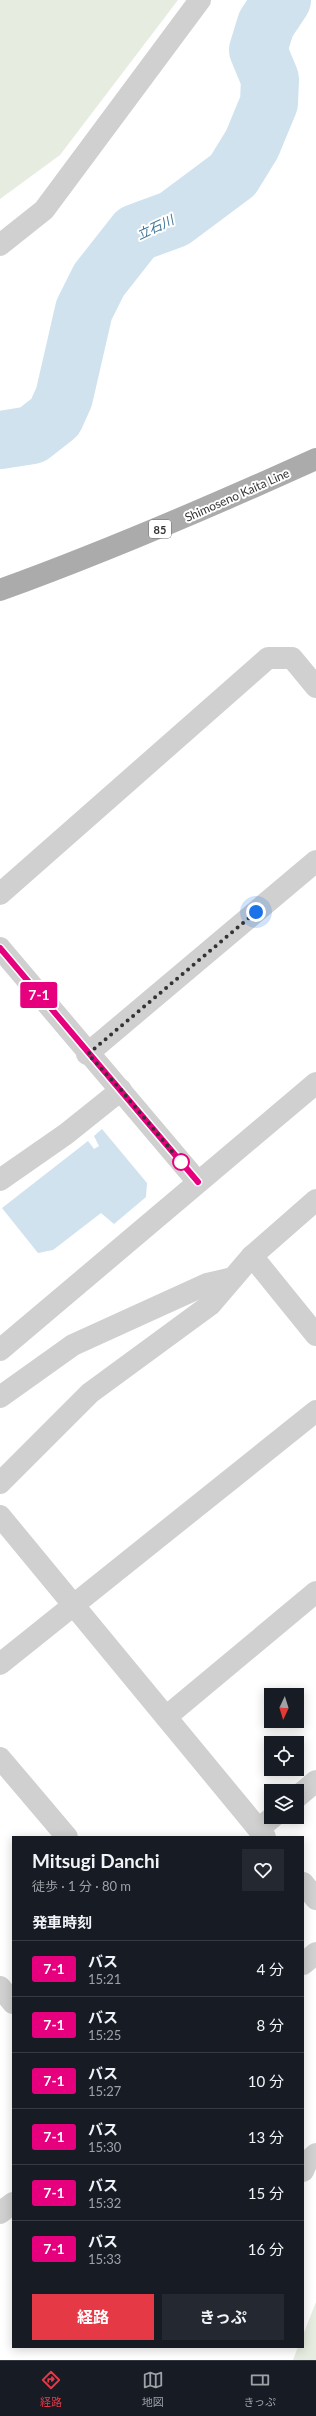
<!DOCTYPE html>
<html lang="ja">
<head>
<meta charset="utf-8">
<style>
	:root { --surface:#171b24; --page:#242831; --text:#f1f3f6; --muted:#9ea1a6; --line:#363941; --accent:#e63946 }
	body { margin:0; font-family:Lato,"Noto Sans JP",sans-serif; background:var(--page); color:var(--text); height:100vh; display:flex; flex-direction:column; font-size:15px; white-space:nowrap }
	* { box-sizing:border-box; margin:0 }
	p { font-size:13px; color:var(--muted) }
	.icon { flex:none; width:22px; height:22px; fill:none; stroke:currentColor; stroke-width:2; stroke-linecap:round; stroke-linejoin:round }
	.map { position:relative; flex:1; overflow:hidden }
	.details { position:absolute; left:12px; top:1836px; width:292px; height:512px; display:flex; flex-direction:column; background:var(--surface); border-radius:0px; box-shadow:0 2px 10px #0003 }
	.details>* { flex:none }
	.badge { padding:0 8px; border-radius:3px; font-size:14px; line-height:26px }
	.needle { width:26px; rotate:184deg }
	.fabs { position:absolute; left:264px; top:1688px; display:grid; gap:8px }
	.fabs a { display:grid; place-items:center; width:40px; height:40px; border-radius:0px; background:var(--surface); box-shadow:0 2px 10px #0003; font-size:20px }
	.you { position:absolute; width:20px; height:20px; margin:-10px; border:3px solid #fff; border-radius:50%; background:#1a73e8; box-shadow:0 0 0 6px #1a73e833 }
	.map>.badge { position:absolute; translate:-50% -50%; box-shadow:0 0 0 2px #fff }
	h2 { padding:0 20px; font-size:15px; line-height:36px }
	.round { display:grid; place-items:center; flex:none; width:42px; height:42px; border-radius:0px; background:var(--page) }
	.head { display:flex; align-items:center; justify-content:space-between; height:68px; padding:0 20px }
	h1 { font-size:19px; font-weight:700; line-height:30px }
	.cta { display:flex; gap:8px; margin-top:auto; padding:8px 20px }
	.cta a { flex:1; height:46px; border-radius:0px; background:var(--accent); color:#fff; font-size:16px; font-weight:700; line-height:46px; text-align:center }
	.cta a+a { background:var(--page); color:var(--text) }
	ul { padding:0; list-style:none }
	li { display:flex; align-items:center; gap:12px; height:56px; padding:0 20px; border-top:1px solid var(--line) }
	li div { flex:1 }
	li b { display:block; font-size:15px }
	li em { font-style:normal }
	li .badge { min-width:44px; font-weight:700; text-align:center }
	.tabs { display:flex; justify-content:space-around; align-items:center; height:56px; border-top:1px solid var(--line); background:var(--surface); font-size:11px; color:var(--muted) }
	.tabs a { display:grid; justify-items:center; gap:2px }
	.tabs .on { color:var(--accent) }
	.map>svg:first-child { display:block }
</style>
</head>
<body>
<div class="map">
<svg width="316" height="2360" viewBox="0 0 316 2360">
	<rect width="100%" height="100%" fill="#fff"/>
	<!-- green -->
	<g fill="#e6ecdf">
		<polygon points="0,0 178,0 60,155 0,199"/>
		<polygon points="316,2302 316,2360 293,2360 298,2347 303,2347 303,2335"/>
	</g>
	<!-- water -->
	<polygon fill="#cfe2ee" points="102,1129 147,1183 146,1197 114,1224 101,1213 53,1250 38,1253 2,1208 88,1141 94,1149 99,1146 94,1136"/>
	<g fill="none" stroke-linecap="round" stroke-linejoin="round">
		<!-- river -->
		<polyline stroke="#cfe2ee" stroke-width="58" points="0,440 32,435 55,417 64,397 84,310 99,280 136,233 174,219 233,175 252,144 269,103 270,79 258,50 266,24 282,0"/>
		<!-- minor -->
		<g stroke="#d0d0d0" stroke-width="22">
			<polyline points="0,245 44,210 200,0"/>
			<polyline points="0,894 268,658 292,658 316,687"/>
			<polyline points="0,948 198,1182"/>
			<polyline points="87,1054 316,861"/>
			<polyline points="0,1180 66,1134 121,1090"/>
			<polyline points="252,1256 316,1335"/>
			<polyline points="0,1350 316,1083"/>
			<polyline points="0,1397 73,1345 207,1284 233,1278"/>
			<polyline points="0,1483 90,1393 210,1305 252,1256 316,1200"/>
			<polyline points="0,1516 265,1837"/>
			<polyline points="0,1664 316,1411"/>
			<polyline points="166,1717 316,1592"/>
			<polyline points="0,1758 67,1837"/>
			<polyline points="297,1797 316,1781"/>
			<polyline points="259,1829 273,1817"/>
			<polyline points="303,1883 316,1899"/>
			<polyline points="303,1964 316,1953"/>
			<polyline points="0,1987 13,2003"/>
			<polyline points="303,2171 307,2162 316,2154"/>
			<polyline points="0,2213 13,2203"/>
		</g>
		<!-- major -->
		<path stroke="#ababab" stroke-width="22" d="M 0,590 C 108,551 212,506 316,459"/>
	</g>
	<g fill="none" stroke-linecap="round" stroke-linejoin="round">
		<!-- line casing -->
		<g stroke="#fff" stroke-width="9">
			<polyline id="line" points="0,948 198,1182"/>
		</g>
		<!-- line -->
		<use href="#line" stroke="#e6007e" stroke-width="6"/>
		<!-- walk -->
		<polyline stroke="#333" stroke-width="4" stroke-dasharray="0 7.2" points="181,1162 121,1090 88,1054 256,912"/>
	</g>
	<!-- markers -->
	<circle fill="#fff" stroke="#e6007e" stroke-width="2" cx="181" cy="1162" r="8"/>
	<g text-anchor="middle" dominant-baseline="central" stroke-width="4" stroke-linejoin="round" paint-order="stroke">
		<!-- shield labels -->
		<rect fill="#fff" stroke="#707070" stroke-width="1" x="149" y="520" width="22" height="18" rx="3"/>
		<g font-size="11" font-weight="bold" fill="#333">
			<text x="160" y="529">85</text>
		</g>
		<!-- street labels -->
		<g font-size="12" fill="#333" stroke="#fff">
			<text transform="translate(237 495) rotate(-24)">Shimoseno Kaita Line</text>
		</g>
		<!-- water labels -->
		<g font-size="13" font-style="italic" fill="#3f7597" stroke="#fff">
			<text transform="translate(155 227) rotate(-25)">立石川</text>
		</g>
	</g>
</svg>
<div class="fabs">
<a><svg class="needle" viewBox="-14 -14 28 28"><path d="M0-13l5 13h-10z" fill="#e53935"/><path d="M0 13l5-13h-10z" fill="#9ea1a6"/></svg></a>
<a><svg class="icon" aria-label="locate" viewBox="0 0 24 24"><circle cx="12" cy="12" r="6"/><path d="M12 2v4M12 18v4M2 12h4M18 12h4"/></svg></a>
<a><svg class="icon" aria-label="layers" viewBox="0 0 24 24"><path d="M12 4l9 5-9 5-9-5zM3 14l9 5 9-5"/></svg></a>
</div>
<div class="you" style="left:256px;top:912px"></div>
<b class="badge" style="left:39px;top:995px;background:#e6007e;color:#fff">7-1</b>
<section class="details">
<div class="head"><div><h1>Mitsugi Danchi</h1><p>徒歩 · 1 分 · 80 m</p></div><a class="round"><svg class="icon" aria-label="heart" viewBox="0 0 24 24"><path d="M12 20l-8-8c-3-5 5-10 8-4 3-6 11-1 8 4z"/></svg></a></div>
<h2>発車時刻</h2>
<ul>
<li><span class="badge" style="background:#e6007e;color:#fff">7-1</span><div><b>バス</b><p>15:21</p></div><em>4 分</em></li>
<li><span class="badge" style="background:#e6007e;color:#fff">7-1</span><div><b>バス</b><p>15:25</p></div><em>8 分</em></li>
<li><span class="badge" style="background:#e6007e;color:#fff">7-1</span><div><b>バス</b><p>15:27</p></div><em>10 分</em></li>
<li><span class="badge" style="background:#e6007e;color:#fff">7-1</span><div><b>バス</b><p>15:30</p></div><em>13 分</em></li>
<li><span class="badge" style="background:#e6007e;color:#fff">7-1</span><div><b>バス</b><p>15:32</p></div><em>15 分</em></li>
<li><span class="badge" style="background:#e6007e;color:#fff">7-1</span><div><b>バス</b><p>15:33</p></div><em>16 分</em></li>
</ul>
<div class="cta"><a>経路</a><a>きっぷ</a></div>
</section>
</div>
<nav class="tabs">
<a class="on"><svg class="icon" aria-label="directions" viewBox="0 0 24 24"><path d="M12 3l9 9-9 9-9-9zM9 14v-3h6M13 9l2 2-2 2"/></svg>経路</a>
<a><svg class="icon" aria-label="map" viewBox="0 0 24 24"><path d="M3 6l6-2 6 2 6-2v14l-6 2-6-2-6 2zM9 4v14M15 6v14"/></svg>地図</a>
<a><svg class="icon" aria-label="tickets" viewBox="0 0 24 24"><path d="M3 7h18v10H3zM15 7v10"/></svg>きっぷ</a>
</nav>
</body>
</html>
